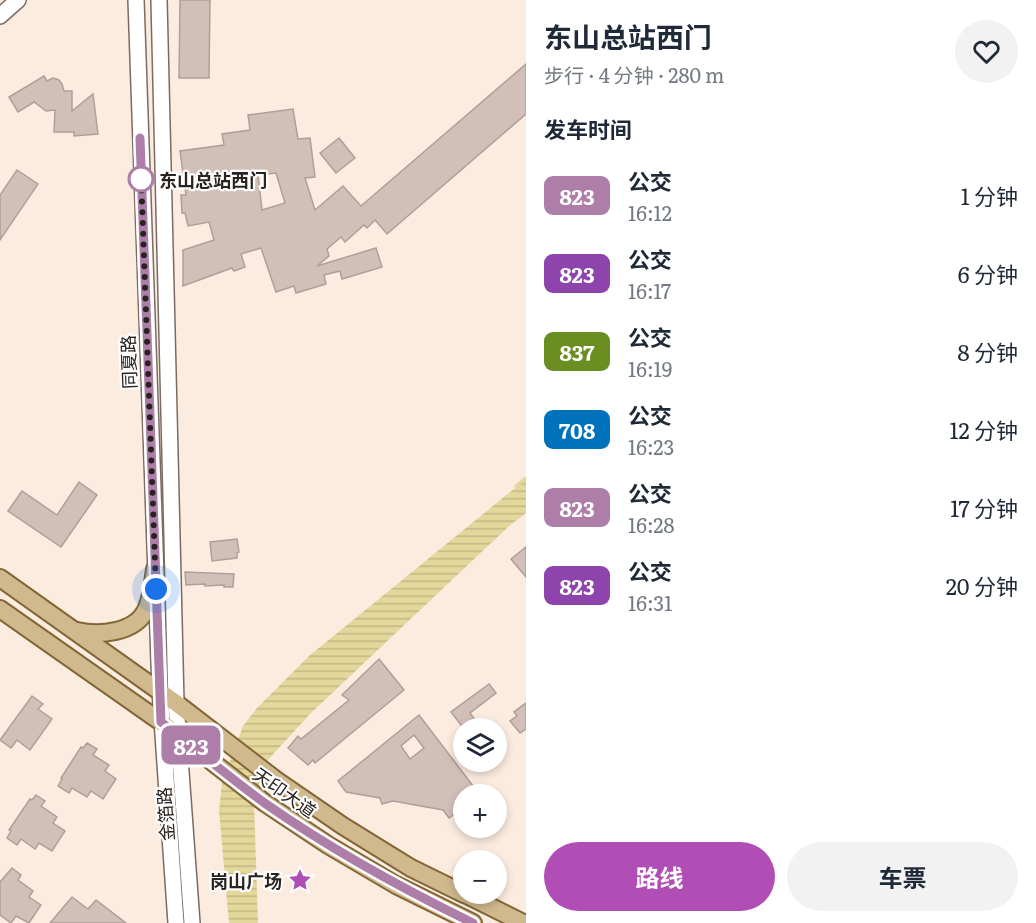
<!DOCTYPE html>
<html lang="zh">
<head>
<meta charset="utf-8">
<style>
	:root { --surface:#fff; --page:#f2f2f3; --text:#1f2937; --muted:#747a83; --accent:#b04eb5 }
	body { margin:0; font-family:Literata,"Noto Sans SC",serif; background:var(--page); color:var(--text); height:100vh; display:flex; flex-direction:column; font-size:22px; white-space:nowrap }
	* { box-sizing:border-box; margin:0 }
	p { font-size:20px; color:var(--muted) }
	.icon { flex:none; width:33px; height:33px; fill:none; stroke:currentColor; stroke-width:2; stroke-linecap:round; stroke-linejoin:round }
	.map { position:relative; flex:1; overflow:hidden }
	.side { display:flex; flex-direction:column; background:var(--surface); width:510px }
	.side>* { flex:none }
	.badge { padding:0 12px; border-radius:9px; font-size:21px; line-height:39px }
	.fabs { position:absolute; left:453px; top:718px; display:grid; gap:12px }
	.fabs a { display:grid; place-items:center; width:54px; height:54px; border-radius:50%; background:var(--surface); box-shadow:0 3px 9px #0003; font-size:30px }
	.you { position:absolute; width:30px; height:30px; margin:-15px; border:4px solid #fff; border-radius:50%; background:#1a73e8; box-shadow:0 0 0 9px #1a73e833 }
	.map>.badge { position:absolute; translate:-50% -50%; box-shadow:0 0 0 3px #fff }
	h2 { padding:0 18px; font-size:22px; line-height:54px }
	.round { display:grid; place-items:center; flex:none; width:63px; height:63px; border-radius:32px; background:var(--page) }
	.overview { display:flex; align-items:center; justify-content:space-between; height:102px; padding:0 18px }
	h1 { font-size:28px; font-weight:700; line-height:45px }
	.button { display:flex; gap:12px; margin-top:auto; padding:12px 18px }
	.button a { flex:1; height:69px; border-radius:36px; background:var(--accent); color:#fff; font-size:24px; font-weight:700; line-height:69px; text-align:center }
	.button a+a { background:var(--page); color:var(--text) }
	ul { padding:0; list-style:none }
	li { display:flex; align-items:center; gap:18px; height:78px; padding:0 18px }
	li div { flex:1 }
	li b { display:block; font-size:22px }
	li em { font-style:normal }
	li .badge { min-width:66px; font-weight:700; text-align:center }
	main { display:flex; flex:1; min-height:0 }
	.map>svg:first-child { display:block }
</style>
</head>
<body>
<main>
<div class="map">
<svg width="526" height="923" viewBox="0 0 526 923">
	<defs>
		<pattern id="water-rules" width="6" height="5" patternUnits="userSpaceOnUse" patternTransform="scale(1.5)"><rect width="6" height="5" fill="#e3d79b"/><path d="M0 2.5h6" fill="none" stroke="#c3b885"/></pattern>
	</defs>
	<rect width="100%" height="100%" fill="#fcece0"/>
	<!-- water -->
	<polygon fill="url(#water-rules)" points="526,479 526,513 508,527 310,714 266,762 254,802 258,923 229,923 219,811 222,783 243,726 257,708 309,656"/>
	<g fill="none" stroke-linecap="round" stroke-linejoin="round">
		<!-- stream -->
		<polyline stroke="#e3d79b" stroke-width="3" points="516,486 526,478"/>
	</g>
	<!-- building -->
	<g fill="#d2bfb8" stroke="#b09e98" stroke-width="1.5" fill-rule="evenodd">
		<polygon points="180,0 210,0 209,78 179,78"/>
		<path d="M 526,64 L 526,114 L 387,234 L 375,220 L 367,228 L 364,225 L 345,242 L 341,237 L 327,249 L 329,256 L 317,266 L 376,248 L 382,267 L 342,279 L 340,271 L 324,275 L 326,284 L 296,293 L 294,286 L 276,292 L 261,248 L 241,254 L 245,267 L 234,271 L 232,268 L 183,286 L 183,250 L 214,240 L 209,222 L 188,226 L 185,213 L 182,213 L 181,195 L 186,195 L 180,151 L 224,145 L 222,134 L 250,130 L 248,115 L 293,109 L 298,139 L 310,138 L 315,177 L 305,178 L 315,210 L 343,186 L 361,206 ZM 276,173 L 285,203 L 262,210 L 258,175 Z"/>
		<polygon points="44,76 47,81 53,78 59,80 62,84 64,91 72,91 72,111 93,94 98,134 74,136 74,132 54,132 55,110 46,111 34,102 18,112 9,97"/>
		<polygon points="339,138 355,158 336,173 320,153"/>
		<polygon points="17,170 38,184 0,240 0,195"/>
		<polygon points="79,482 97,495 61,547 8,511 22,491 57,515"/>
		<polygon points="237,539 239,552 237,553 237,558 212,561 210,542"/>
		<polygon points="526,547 526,577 511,559"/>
		<polygon points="185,572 234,574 233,587 224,587 224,585 205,586 205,584 186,585"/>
		<polygon points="379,659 404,690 315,763 313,760 308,765 288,748 298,736 301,739 349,700 342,695"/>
		<polygon points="489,684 496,693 470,713 482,729 464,729 451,712"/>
		<polygon points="32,696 43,704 38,709 52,719 30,750 17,740 11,748 0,740"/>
		<polygon points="526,703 526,729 520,733 510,721 517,716 514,712"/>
		<path d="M 419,715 L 480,795 L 464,795 L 464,807 L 449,818 L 443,810 L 393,801 L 382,804 L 380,798 L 346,792 L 338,781 ZM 414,735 L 424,748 L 410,759 L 401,746 Z"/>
		<polygon points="87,743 97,749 93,755 109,765 105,771 116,779 103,799 91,791 87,797 72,788 69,793 58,786 62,779 61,778 81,747 83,748"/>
		<polygon points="36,795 45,801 41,806 57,817 53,823 65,831 52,851 39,843 35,849 21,839 17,845 7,838 11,831 9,830 30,799 32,800"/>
		<polygon points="12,868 21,875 18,880 33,891 29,897 41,905 29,923 16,916 11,923 0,915 0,882"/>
		<polygon points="72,897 88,909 96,900 126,923 50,923"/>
	</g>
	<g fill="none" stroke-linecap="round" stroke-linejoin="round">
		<!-- secondary casing -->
		<g stroke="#7a6c62" stroke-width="18">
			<g id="secondary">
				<polyline points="136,0 160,691 176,923"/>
				<polyline points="159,0 176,703 192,923"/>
				<polyline points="0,16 18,0"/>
			</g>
		</g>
		<!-- primary casing -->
		<g stroke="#826636" stroke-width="20">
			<g id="primary">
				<polyline points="0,578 176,703 276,780 343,826 411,868 464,894"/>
				<polyline points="0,609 161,722 265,803 328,845 396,885 473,923"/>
				<path d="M 77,631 C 99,636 135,633 146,610 C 152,598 153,582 155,569"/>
				<polyline points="465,894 523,923"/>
			</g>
		</g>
		<!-- secondary -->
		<use href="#secondary" stroke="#fff" stroke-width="15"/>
		<!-- primary -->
		<use href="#primary" stroke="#d1b98e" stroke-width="16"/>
	</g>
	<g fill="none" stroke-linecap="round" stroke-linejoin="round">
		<!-- line casing -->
		<g stroke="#fff" stroke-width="14">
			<path id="line" d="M 140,138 L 161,722 C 196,749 230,778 266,804 C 332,850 401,888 473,923"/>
		</g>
		<!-- line -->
		<use href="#line" stroke="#ad7fa8" stroke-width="9"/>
		<!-- walk -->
		<polyline stroke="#29231f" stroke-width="6" stroke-dasharray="0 10.8" points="141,179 141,174 156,589"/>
	</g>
	<!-- icons -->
	<defs>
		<g id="sight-bare" transform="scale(1.8)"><path d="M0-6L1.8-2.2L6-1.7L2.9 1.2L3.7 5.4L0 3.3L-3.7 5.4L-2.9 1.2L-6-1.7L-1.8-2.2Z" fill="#b04eb5" stroke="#fdfdfd" stroke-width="2.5" paint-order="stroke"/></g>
	</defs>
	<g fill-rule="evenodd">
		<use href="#sight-bare" x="300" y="880"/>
	</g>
	<!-- markers -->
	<circle fill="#fff" stroke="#ad7fa8" stroke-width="3" cx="141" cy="179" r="12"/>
	<g text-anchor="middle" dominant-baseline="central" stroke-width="4.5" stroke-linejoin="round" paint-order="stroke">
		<!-- stop labels -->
		<g font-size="18" font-weight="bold" fill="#29231f" stroke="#fdfdfd" text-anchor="start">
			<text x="159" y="179">东山总站西门</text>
		</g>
		<!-- street labels -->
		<g font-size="18" fill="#29231f" stroke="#fdfdfd">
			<text transform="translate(128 362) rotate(-92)">同夏路</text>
			<text transform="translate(285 792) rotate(35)">天印大道</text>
			<text transform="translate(165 814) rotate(-94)">金箔路</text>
		</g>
		<!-- poi labels -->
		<g font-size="18" font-weight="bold" fill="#29231f" stroke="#fdfdfd" text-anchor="end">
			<text x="282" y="880">岗山广场</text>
		</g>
	</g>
</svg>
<div class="fabs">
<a><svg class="icon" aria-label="layers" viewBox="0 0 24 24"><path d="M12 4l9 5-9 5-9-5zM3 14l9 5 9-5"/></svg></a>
<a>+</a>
<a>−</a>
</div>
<div class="you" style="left:156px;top:589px"></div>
<b class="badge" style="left:191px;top:745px;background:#ad7fa8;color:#fff">823</b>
</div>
<section class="side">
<div class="overview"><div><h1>东山总站西门</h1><p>步行 · 4 分钟 · 280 m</p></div><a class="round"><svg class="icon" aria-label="heart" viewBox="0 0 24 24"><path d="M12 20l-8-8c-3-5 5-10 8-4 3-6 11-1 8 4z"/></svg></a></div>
<h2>发车时间</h2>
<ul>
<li><span class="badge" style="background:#ad7fa8;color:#fff">823</span><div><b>公交</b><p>16:12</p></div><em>1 分钟</em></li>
<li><span class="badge" style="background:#8e44ad;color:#fff">823</span><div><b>公交</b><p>16:17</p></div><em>6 分钟</em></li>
<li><span class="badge" style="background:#6b8e23;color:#fff">837</span><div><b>公交</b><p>16:19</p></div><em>8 分钟</em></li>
<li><span class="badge" style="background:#0072bc;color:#fff">708</span><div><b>公交</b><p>16:23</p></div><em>12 分钟</em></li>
<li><span class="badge" style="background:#ad7fa8;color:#fff">823</span><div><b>公交</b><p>16:28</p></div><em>17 分钟</em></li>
<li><span class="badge" style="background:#8e44ad;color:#fff">823</span><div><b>公交</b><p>16:31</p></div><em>20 分钟</em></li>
</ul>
<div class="button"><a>路线</a><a>车票</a></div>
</section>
</main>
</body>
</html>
